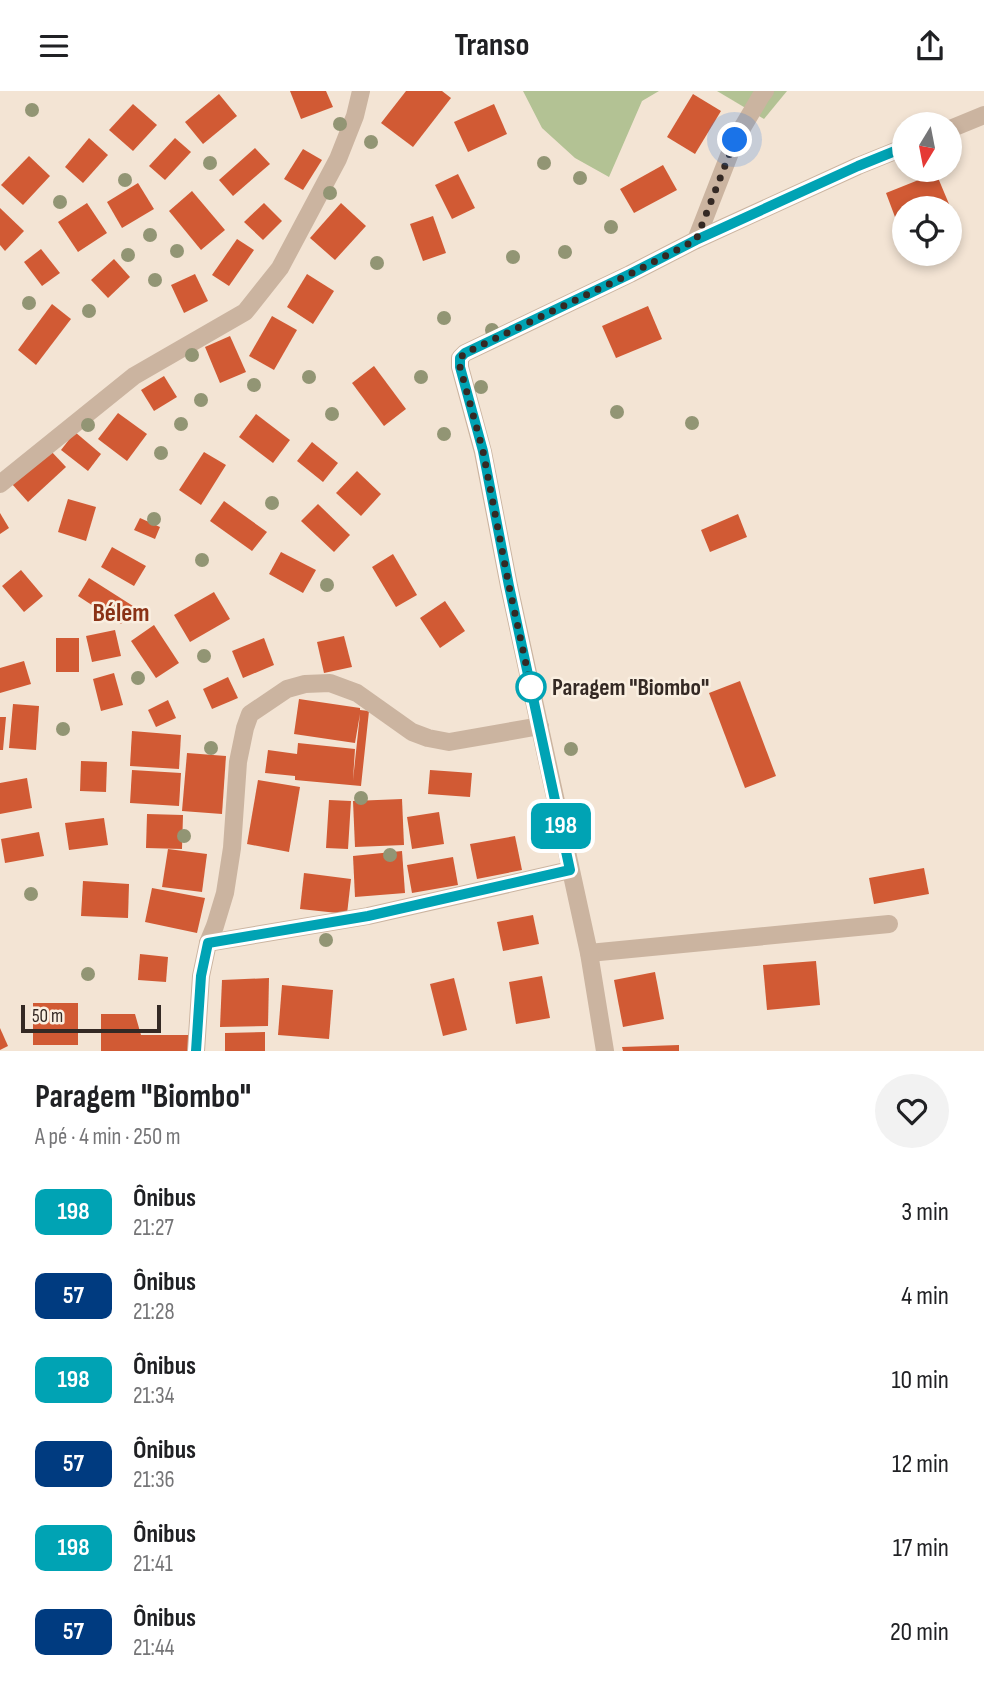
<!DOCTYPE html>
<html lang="pt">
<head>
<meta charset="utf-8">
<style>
	:root { --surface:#fff; --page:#f2f2f2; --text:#202124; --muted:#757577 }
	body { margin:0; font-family:"Sofia Sans Condensed",sans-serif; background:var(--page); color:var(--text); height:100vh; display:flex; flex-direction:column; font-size:26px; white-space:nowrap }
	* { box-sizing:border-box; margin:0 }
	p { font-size:23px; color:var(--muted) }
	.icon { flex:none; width:38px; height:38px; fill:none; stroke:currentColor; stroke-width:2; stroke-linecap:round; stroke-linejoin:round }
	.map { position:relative; height:960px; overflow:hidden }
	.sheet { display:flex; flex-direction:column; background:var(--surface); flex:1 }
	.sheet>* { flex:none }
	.badge { padding:0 14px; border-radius:10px; font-size:24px; line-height:46px }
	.needle { width:46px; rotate:190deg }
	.controls { position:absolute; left:892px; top:21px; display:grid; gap:14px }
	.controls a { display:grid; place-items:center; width:70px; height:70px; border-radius:50%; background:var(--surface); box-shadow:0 4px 10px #0003; font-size:35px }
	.scale { position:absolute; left:21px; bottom:18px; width:140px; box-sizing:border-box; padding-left:7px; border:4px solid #342924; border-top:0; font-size:19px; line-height:24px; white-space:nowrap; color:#342924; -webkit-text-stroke:5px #faefe1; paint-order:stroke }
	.you { position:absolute; width:35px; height:35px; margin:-18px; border:5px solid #fff; border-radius:50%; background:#1a73e8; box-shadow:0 0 0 10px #1a73e833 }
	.map>.badge { position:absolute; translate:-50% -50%; box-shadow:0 0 0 4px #fff }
	.round { display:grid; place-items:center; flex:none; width:74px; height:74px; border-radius:37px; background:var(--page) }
	.summary { display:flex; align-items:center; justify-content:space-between; height:119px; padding:0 35px }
	h1 { font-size:33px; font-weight:700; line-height:52px }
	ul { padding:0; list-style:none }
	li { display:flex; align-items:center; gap:21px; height:84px; padding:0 35px }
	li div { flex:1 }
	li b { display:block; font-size:26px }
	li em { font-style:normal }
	li .badge { min-width:77px; font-weight:700; text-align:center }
	header { display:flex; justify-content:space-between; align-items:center; height:91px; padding:0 35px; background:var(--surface); font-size:32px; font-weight:700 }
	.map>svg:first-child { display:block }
</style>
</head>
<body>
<header><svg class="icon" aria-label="menu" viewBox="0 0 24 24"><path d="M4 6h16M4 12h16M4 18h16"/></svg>Transo<svg class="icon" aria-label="share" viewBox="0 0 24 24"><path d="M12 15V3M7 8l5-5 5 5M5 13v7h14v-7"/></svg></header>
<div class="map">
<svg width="984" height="960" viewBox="0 0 984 960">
	<rect width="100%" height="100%" fill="#f3e4d4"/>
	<!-- green -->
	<g fill="#b3c294">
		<polygon points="523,0 659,0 642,10 609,86 575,67 542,37"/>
		<polygon points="717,0 787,0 764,28"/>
	</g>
	<!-- building -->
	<g fill="#d15a34">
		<polygon points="290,0 326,0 333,16 301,28"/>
		<polygon points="406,0 442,0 451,7 413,56 381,32"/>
		<polygon points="219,3 237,25 203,53 185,31"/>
		<polygon points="693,3 721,20 695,63 667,46"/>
		<polygon points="133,13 157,34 133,60 109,39"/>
		<polygon points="494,13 507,43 468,61 454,31"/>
		<polygon points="89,47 108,64 83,92 65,76"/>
		<polygon points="175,47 191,61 165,89 149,75"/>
		<polygon points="255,57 270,73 233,105 219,89"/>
		<polygon points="303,58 322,69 303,99 284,88"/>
		<polygon points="29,65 50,85 23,114 1,94"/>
		<polygon points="663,74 677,99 634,122 620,98"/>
		<polygon points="936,82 949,113 938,117 905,117 905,131 898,134 886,102"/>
		<polygon points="458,83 475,117 452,128 435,94"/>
		<polygon points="138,92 154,118 122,137 107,111"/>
		<polygon points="192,100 225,139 201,159 169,120"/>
		<polygon points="87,112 107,142 78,161 58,131"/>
		<polygon points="264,112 282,130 263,149 244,131"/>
		<polygon points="341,112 366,135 335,169 310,147"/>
		<polygon points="0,117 24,140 5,160 0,154"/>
		<polygon points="433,125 446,162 423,170 410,133"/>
		<polygon points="237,148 254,159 229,195 212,184"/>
		<polygon points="41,158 60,182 42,195 24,171"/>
		<polygon points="114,168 130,186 108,207 91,189"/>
		<polygon points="195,183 208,210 184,222 171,194"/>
		<polygon points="307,183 334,200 313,233 287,216"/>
		<polygon points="52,213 71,228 36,274 18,259"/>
		<polygon points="648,215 662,248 616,267 602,235"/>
		<polygon points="272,225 297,239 274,279 249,265"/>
		<polygon points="230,245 246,281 220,292 205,256"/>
		<polygon points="374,275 406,318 384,335 352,292"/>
		<polygon points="164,285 177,306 154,320 141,299"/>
		<polygon points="118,322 147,343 127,370 98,348"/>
		<polygon points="256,323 290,349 273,372 239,346"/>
		<polygon points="75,341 101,363 88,380 61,359"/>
		<polygon points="312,351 338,372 323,391 297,370"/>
		<polygon points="50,359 66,376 28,411 12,393"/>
		<polygon points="204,361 226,374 201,414 179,399"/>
		<polygon points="357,380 381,403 361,425 336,402"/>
		<polygon points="68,408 96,416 86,450 58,441"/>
		<polygon points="224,410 267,441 252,460 210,430"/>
		<polygon points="318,413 350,444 334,461 301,430"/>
		<polygon points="0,422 9,437 0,443"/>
		<polygon points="738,423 747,446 710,461 701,439"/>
		<polygon points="140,427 160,436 155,448 134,439"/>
		<polygon points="112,456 146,475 134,495 101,476"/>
		<polygon points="281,461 316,479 303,502 269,483"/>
		<polygon points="393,463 417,504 396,516 372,476"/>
		<polygon points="21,479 43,505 24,521 2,495"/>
		<polygon points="89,487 133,515 121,533 78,505"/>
		<polygon points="214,501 230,528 190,551 174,524"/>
		<polygon points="445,510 465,540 440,557 420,527"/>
		<polygon points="154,534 179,572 156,587 131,550"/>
		<polygon points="115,539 121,565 92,571 86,545"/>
		<polygon points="344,545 352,576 324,582 317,551"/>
		<rect x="56" y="547" width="23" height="34"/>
		<polygon points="264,547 274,574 243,587 232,560"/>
		<polygon points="24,570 31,593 0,602 0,577"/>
		<polygon points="114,582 123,614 101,620 93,588"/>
		<polygon points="228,586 238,607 212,618 203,598"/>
		<polygon points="740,590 776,685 745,697 709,602"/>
		<polygon points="299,608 360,617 360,619 369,620 361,695 295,689 295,685 265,682 268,659 297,663 298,652 355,658 353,689 360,623 355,652 294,643"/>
		<polygon points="168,609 176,627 156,636 148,619"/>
		<polygon points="13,613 39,615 36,659 9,657"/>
		<polygon points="0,626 6,626 3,659 0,659"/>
		<polygon points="132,640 181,644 179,678 130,675"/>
		<polygon points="187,662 226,665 222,723 182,720"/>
		<polygon points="81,670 107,671 106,701 80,700"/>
		<polygon points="132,679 181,682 179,715 130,712"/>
		<polygon points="430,679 472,682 470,706 428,703"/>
		<polygon points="27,687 32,717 0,723 0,692"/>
		<polygon points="258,689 300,696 289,761 247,753"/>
		<polygon points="402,708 404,754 355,756 353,710"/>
		<polygon points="329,709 351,710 348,758 326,757"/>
		<polygon points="439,721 444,753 412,758 407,726"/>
		<polygon points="147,723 183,724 182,758 146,757"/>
		<polygon points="104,727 108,754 69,759 65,732"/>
		<polygon points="39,741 44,765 5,772 1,748"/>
		<polygon points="515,745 522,779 477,788 470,753"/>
		<polygon points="168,758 207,763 202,801 162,796"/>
		<polygon points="402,760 405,802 355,806 353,765"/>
		<polygon points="453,766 458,794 412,802 407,774"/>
		<polygon points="924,777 929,803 874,813 869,787"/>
		<polygon points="304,782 351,788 347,823 300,818"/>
		<polygon points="83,790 129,793 128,827 81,825"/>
		<polygon points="152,797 205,807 197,842 145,831"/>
		<polygon points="533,824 539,853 503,860 497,831"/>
		<polygon points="140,863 168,866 166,891 138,889"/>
		<polygon points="816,870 820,914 767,919 763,874"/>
		<polygon points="655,881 664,928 623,936 614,889"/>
		<polygon points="542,885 550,927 516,933 509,891"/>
		<polygon points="269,887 268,935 220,936 222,889"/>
		<polygon points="454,887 467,939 443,945 430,893"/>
		<polygon points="282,894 333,899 329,948 278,944"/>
		<rect x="33" y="912" width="45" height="42"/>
		<polygon points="101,923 135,923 141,944 190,944 190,960 101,960"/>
		<polygon points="0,937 8,955 0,959"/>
		<polygon points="265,941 265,960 225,960 225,942"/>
		<polygon points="679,954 679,960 623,960 622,956"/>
	</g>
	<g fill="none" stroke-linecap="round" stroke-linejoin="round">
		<!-- minor -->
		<g stroke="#cbb4a0" stroke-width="18">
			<polyline points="950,38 984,24"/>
			<polyline points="696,149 735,49 761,5 765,0"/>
			<polyline points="0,393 134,285 245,221 280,177 338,68 355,25 361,0"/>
			<polyline points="208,852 368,825 570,779"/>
			<polyline points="589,862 889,833"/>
			<polyline points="196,960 201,885 208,852 215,835 225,802 232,757 238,671 245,637 250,623 287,598 305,593 330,592 357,602 412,641 428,647 449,651 540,635"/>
			<polyline points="605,960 589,862 509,495 483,361 460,276 460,267 465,262 630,183 696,149 858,75 905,56"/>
		</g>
	</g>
	<!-- trees -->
	<g fill="#929574">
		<circle cx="32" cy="19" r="7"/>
		<circle cx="340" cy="33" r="7"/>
		<circle cx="371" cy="51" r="7"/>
		<circle cx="210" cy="72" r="7"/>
		<circle cx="544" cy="72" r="7"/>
		<circle cx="580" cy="87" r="7"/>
		<circle cx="125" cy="89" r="7"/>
		<circle cx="330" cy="102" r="7"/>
		<circle cx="60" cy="111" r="7"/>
		<circle cx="611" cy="136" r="7"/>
		<circle cx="150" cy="144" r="7"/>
		<circle cx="177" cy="160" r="7"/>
		<circle cx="565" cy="161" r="7"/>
		<circle cx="128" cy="164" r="7"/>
		<circle cx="513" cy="166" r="7"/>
		<circle cx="377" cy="172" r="7"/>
		<circle cx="155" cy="189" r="7"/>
		<circle cx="29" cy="212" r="7"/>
		<circle cx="89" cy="220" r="7"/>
		<circle cx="444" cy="227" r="7"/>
		<circle cx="492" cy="239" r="7"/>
		<circle cx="192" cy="264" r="7"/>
		<circle cx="309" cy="286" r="7"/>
		<circle cx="421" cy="286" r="7"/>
		<circle cx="254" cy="294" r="7"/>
		<circle cx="481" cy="296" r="7"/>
		<circle cx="201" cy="309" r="7"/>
		<circle cx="617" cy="321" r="7"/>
		<circle cx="332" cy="323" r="7"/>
		<circle cx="692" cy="332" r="7"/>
		<circle cx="181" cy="333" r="7"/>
		<circle cx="88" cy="334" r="7"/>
		<circle cx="444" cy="343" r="7"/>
		<circle cx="161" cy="362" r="7"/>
		<circle cx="272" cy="412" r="7"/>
		<circle cx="154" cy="428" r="7"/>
		<circle cx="202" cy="469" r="7"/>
		<circle cx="327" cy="494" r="7"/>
		<circle cx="204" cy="565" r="7"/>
		<circle cx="138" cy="587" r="7"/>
		<circle cx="63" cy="638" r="7"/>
		<circle cx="211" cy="657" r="7"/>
		<circle cx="571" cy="658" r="7"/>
		<circle cx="361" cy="707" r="7"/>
		<circle cx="184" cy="745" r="7"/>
		<circle cx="390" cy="764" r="7"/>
		<circle cx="31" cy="803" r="7"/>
		<circle cx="326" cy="849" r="7"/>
		<circle cx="88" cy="883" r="7"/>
	</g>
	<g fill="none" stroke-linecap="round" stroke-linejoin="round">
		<!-- line casing -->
		<g stroke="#fff" stroke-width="16">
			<polyline id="line" points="196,960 201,885 208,852 368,825 570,779 509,495 483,360 460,276 460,267 465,262 630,183 696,149 858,75 905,56"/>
		</g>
		<!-- line -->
		<use href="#line" stroke="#00a3b4" stroke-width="10"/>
		<!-- walk -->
		<polyline stroke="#342924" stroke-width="7" stroke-dasharray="0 12.6" points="531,596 509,495 483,360 460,276 460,267 465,262 630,183 696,149 735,49"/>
	</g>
	<!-- markers -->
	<circle fill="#fff" stroke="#00a3b4" stroke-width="3.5" cx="531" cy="596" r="14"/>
	<g text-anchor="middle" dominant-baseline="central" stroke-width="5" stroke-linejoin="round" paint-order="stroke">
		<!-- stop labels -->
		<g font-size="24" font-weight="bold" fill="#342924" stroke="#faefe1" text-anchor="start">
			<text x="552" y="596">Paragem "Biombo"</text>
		</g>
		<!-- neighbourhood labels -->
		<g font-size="26" font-weight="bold" fill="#8a3216" stroke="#faefe1">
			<text x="121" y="522">Bélem</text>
		</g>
	</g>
</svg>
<div class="controls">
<a><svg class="needle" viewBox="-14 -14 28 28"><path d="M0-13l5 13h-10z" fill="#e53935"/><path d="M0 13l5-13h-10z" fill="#757577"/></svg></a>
<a><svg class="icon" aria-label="locate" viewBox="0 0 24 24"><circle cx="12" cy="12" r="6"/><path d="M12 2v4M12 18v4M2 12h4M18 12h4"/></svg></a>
</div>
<div class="scale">50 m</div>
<div class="you" style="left:735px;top:49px"></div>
<b class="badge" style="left:561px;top:735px;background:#00a3b4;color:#fff">198</b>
</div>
<section class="sheet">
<div class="summary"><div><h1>Paragem &quot;Biombo&quot;</h1><p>A pé · 4 min · 250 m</p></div><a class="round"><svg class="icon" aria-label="heart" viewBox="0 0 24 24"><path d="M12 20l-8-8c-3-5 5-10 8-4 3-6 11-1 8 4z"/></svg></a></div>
<ul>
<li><span class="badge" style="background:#00a3b4;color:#fff">198</span><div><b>Ônibus</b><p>21:27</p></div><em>3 min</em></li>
<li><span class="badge" style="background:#003b80;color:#fff">57</span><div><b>Ônibus</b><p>21:28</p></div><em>4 min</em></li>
<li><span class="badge" style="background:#00a3b4;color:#fff">198</span><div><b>Ônibus</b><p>21:34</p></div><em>10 min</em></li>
<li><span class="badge" style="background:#003b80;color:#fff">57</span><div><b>Ônibus</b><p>21:36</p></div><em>12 min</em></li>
<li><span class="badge" style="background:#00a3b4;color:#fff">198</span><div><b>Ônibus</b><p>21:41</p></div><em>17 min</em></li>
<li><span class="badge" style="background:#003b80;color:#fff">57</span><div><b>Ônibus</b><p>21:44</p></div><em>20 min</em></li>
</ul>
</section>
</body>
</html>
